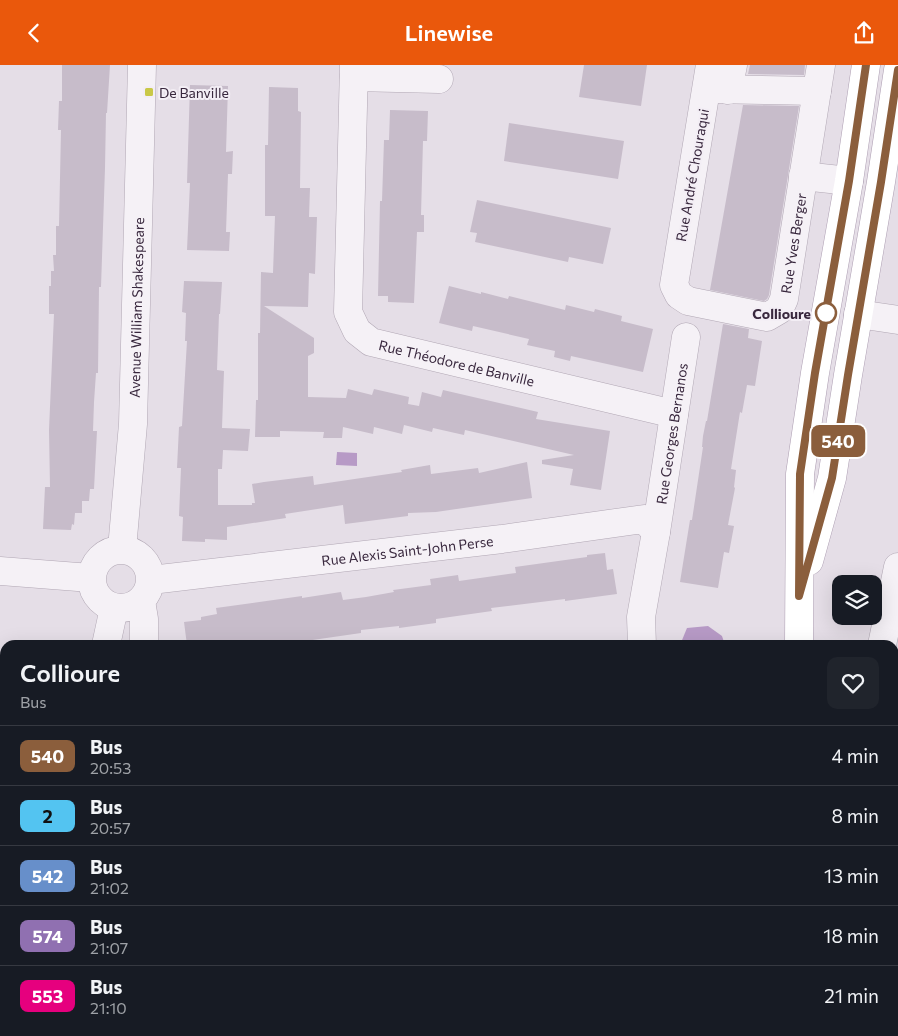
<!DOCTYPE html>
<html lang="en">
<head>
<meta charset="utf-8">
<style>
	:root { --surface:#171b24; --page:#20242c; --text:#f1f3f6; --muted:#9ea1a6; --line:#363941; --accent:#ea580c }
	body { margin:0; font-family:Commissioner,sans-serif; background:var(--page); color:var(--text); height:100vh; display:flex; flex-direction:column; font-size:19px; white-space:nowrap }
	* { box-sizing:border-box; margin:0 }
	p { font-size:16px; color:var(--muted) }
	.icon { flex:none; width:28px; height:28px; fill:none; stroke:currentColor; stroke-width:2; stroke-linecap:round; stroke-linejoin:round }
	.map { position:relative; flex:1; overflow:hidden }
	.panel { position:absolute; left:0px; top:575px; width:899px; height:396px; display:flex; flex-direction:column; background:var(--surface); border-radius:15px 15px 0 0; box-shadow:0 5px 20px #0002 }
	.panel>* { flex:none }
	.badge { padding:0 10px; border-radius:8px; font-size:18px; line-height:32px }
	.buttons { position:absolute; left:832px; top:510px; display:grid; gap:10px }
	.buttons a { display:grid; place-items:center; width:50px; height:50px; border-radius:10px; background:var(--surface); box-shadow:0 5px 20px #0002; font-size:25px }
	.map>.badge { position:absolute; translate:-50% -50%; box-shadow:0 0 0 2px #fff }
	.round { display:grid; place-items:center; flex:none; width:52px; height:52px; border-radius:10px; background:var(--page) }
	.head { display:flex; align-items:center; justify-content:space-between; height:85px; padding:0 20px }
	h1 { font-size:24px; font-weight:600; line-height:38px }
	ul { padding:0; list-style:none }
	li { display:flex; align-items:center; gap:15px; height:60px; padding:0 20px; border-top:1px solid var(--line) }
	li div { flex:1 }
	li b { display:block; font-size:19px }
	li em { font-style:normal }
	li .badge { min-width:55px; font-weight:700; text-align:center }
	header { display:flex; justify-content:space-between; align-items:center; height:65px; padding:0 20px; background:var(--accent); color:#fff; font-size:22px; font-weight:600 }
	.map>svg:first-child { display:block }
</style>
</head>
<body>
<header><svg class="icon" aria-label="back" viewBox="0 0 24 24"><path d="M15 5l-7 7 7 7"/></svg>Linewise<svg class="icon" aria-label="share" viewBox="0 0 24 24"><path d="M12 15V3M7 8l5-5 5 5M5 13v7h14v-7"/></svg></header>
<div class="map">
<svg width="898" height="971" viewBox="0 0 898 971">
	<rect width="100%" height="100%" fill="#e5dee7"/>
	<!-- water -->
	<g fill="#b79ac6">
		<polygon points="337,387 357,388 357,401 336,400"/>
		<polygon points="708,561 722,571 725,580 680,580 687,563"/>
	</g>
	<!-- building -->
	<g fill="#c7bcca">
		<polygon points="62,0 110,0 107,48 106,48 105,103 101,222 99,222 98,308 96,308 94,337 93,366 97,366 94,424 90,424 89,436 82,436 82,448 75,448 74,460 72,459 71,465 43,464 45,422 50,422 49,365 54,249 49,249 49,221 51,221 51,206 54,206 53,190 56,190 56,161 59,161 61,65 58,65 59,36 62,36"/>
		<polygon points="584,0 647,0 641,41 579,32"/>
		<polygon points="750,0 805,0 804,10 748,9"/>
		<polygon points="190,20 228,21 226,87 233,86 232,109 228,109 226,167 230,167 229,186 187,185 190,118 187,118"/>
		<polygon points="269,22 298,23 298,46 301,47 300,123 310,123 309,152 317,152 315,209 309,208 308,242 264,241 314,273 314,288 308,291 308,332 346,333 348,324 372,330 374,324 409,332 408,339 419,341 422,327 441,332 443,325 538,347 536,354 610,366 601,425 570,420 573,404 542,399 542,395 574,390 465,365 464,370 433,363 432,367 404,360 402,369 374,362 373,369 343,362 342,373 323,373 324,367 280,366 280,372 255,372 256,335 258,335 258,268 260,268 261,207 273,208 275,151 265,151 265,80 268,80"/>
		<polygon points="743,40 799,41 770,223 769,230 767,234 764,236 710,225"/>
		<polygon points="390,45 428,46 427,76 423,76 421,150 424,150 424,167 417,167 414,238 388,237 388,231 378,231 380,136 382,136 384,75 389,75"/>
		<polygon points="509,58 624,76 618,114 504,96"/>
		<polygon points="477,135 611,163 603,199 569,192 568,197 475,177 477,168 470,167"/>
		<polygon points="184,216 222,217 220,249 219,249 217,305 224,306 222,363 250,364 248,386 223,385 222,404 218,404 218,440 252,440 252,438 255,438 252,419 264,417 313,411 314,420 402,407 401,405 430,400 431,409 478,403 479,408 527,397 532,433 436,447 408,448 408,451 345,459 343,440 285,449 286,453 227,462 227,475 205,474 205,477 182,476 183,452 179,451 181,403 177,403 179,362 182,361 187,276 185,276 186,248 182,247"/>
		<polygon points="449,221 481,229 481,227 508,234 509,231 565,245 566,240 594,247 595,244 622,251 621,256 653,264 643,307 571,291 570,296 554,292 555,286 527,280 529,274 473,261 472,266 439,258"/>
		<polygon points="723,259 749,264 748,273 762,276 755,321 747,320 742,348 740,347 731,404 736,405 734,422 735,423 728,460 734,461 729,488 724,487 718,523 680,517 690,455 692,455 703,382 702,382 703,371 706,356 707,356"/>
		<polygon points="605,488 607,505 613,504 617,529 565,536 565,534 491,543 492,546 436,554 436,558 399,563 399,561 361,565 361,568 278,580 187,580 184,557 201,555 201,552 217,549 216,543 302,531 302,533 341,527 343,535 366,532 394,527 393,525 431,520 430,514 458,510 459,516 516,508 515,502 587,492 587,490"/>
	</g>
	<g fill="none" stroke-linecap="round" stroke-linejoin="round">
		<!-- minor casing -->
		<g stroke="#b1a7b4" stroke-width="29">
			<g id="minor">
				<path id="s1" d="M 354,0 L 348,247 L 357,266 L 371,277 L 674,349"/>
				<path id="s2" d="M 710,0 L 674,220 L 679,230 L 688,236 L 767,252 L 779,245 L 784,234 L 821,0"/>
				<polyline points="354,12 439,14"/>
				<polyline points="707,24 817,26"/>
				<polyline points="728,25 733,0"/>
				<polyline points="803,111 849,116"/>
				<polyline points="858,249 898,255"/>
				<path id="s3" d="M 122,484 L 133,359 L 142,0"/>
				<circle cx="121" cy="514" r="29"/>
				<polyline points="0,506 91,513"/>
				<path id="s4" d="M 151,515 L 502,474 L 644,454 L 656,467"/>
				<polyline points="141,536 144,554 144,580"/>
				<polyline points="106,580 114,543"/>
				<path id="s5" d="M 642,580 L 641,552 L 656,467 L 686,272"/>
				<polyline points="882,580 898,502"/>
				<polyline points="894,788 898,791"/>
				<polyline points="228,966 229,971"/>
				<polyline points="8,971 8,966"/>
				<polyline points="632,971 634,966"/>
				<polyline points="686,971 689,966"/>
				<polyline points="768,971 769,966"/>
			</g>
		</g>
		<!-- major casing -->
		<g stroke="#ad9eb2" stroke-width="29">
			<g id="major">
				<polyline points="809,496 832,413 848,310 881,117 898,5"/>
				<polyline points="799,580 800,409 815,308 849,116 866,0"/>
				<polyline points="841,966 842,971"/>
			</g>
		</g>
		<!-- minor -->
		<use href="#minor" stroke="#f5f1f6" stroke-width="28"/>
		<!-- major -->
		<use href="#major" stroke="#fff" stroke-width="28"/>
	</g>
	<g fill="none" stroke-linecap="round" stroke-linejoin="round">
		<!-- line casing -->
		<g stroke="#fff" stroke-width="11">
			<polyline id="line" points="866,0 849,116 815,308 800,409 799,531 832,413 848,310 881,117 898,5"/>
		</g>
		<!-- line -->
		<use href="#line" stroke="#8b5e3c" stroke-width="8"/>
	</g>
	<!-- markers -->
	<rect fill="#c9c847" stroke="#f3eef5" stroke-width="2" x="144" y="22" width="10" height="10" rx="2.5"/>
	<circle fill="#fff" stroke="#8b5e3c" stroke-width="2.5" cx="826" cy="248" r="10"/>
	<g text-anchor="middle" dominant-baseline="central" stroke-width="4" stroke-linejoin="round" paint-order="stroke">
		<!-- poi labels -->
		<g font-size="14" fill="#39283e" stroke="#f3eef5" text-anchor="start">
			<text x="159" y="27">De Banville</text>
		</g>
		<!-- street labels -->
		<g font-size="14" fill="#39283e" stroke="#f3eef5">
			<text transform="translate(692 110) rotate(-80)">Rue André Chouraqui</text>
			<text stroke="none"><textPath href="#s2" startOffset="408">Rue Yves Berger</textPath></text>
			<text stroke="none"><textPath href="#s3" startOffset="242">Avenue William Shakespeare</textPath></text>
			<text stroke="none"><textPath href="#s1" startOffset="374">Rue Théodore de Banville</textPath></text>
			<text stroke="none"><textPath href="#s5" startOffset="214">Rue Georges Bernanos</textPath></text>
			<text stroke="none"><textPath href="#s4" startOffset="258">Rue Alexis Saint-John Perse</textPath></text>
		</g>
		<!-- stop labels -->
		<g font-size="14" font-weight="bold" fill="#39283e" stroke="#f3eef5" text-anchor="end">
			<text x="811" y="248">Collioure</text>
		</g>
	</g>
</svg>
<div class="buttons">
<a><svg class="icon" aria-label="layers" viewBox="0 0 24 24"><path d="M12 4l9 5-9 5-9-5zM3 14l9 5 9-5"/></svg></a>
</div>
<b class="badge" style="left:838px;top:376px;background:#8b5e3c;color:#fff">540</b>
<section class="panel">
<div class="head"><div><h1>Collioure</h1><p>Bus</p></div><a class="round"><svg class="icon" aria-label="heart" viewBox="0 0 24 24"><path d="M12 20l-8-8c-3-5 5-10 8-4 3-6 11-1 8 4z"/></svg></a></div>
<ul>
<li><span class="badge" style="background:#8b5e3c;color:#fff">540</span><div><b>Bus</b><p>20:53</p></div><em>4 min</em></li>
<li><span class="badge" style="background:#53c4f1;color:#111">2</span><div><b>Bus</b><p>20:57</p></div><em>8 min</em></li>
<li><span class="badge" style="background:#678fca;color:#fff">542</span><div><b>Bus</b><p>21:02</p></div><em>13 min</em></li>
<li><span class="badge" style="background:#9070b1;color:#fff">574</span><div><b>Bus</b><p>21:07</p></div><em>18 min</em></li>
<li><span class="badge" style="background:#e6007e;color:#fff">553</span><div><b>Bus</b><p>21:10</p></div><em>21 min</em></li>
</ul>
</section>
</div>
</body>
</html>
